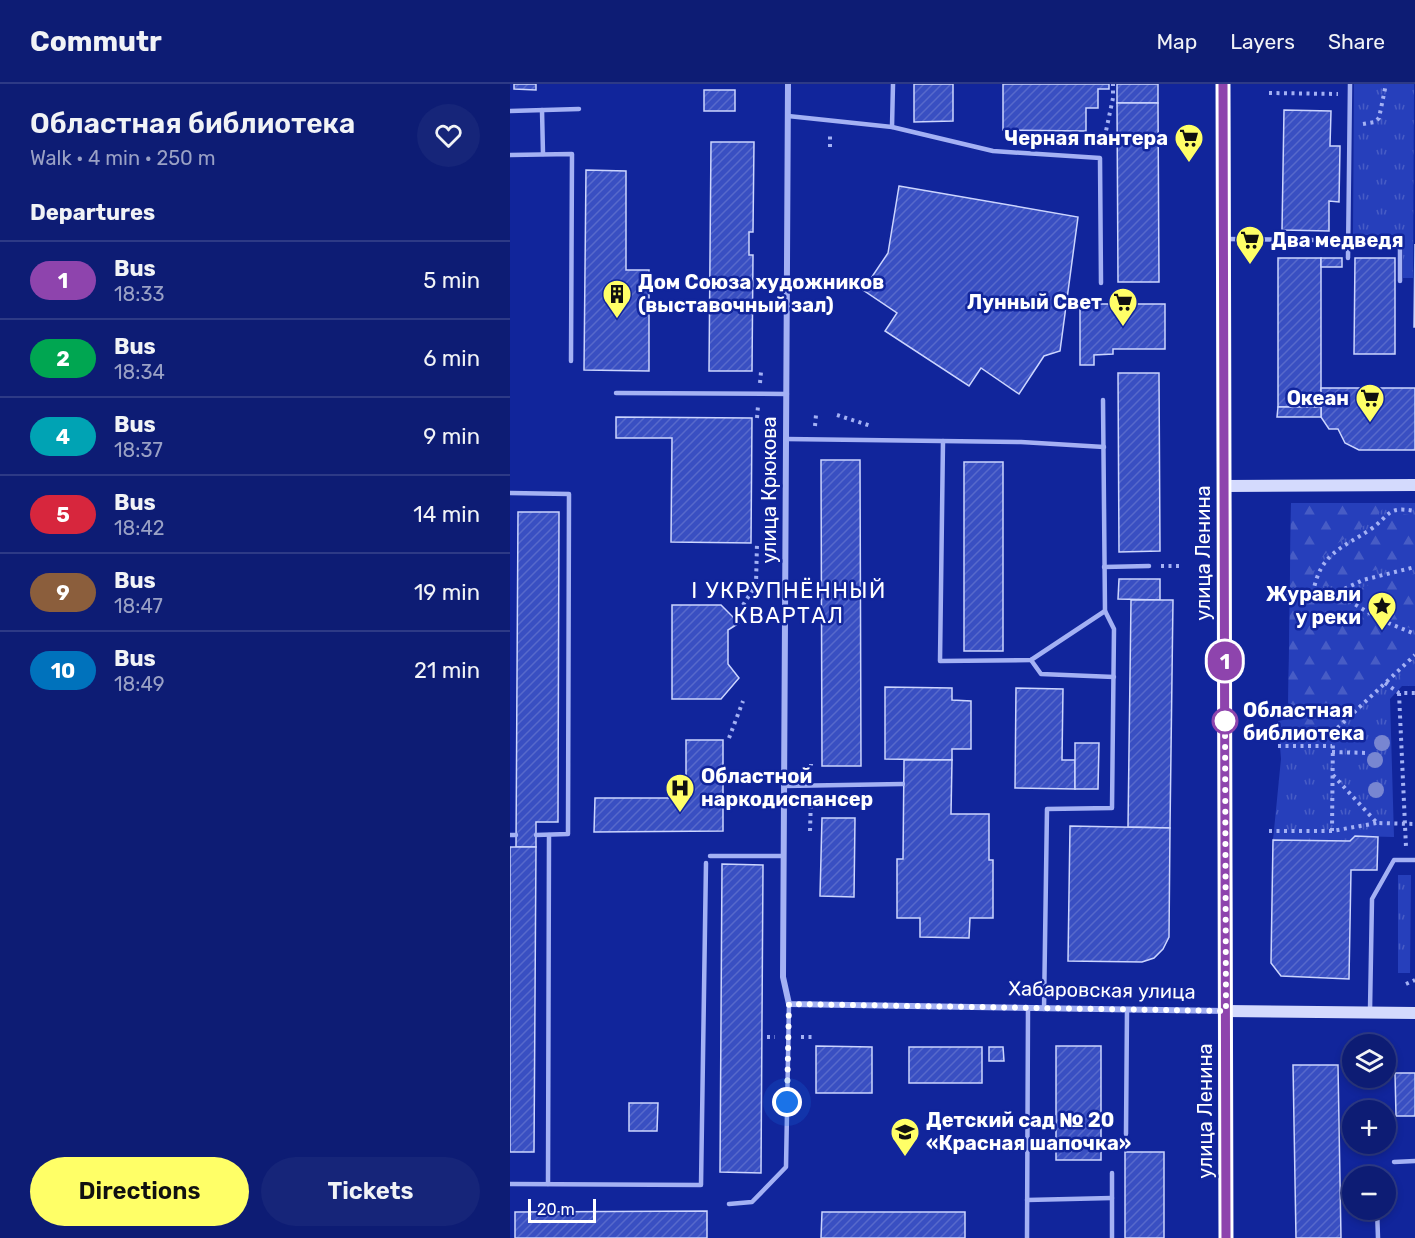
<!DOCTYPE html>
<html lang="en">
<head>
<meta charset="utf-8">
<style>
	:root { --surface:#0d1c74; --page:#162579; --text:#f1f3f6; --muted:#9aa1c5; --line:#2d3a86; --accent:#ffff67 }
	body { margin:0; font-family:Rubik,sans-serif; background:var(--page); color:var(--text); height:100vh; display:flex; flex-direction:column; font-size:22px; white-space:nowrap }
	* { box-sizing:border-box; margin:0 }
	p { font-size:20px; color:var(--muted) }
	.icon { flex:none; width:33px; height:33px; fill:none; stroke:currentColor; stroke-width:2; stroke-linecap:round; stroke-linejoin:round }
	.map { position:relative; flex:1; overflow:hidden }
	.drawer { display:flex; flex-direction:column; background:var(--surface); width:510px }
	.drawer>* { flex:none }
	.badge { padding:0 12px; border-radius:20px; font-size:21px; line-height:39px }
	.buttons { position:absolute; left:832px; top:950px; display:grid; gap:12px }
	.buttons a { display:grid; place-items:center; width:54px; height:54px; border-radius:50%; background:var(--surface); box-shadow:0 3px 9px #0003,0 0 0 2px var(--line); font-size:30px }
	.scale { position:absolute; left:18px; bottom:15px; width:68px; box-sizing:border-box; padding-left:6px; border:3px solid #fff; border-top:0; font-size:16px; line-height:21px; white-space:nowrap; color:#fff; -webkit-text-stroke:4px #11259b; paint-order:stroke }
	.you { position:absolute; width:30px; height:30px; margin:-15px; border:4px solid #fff; border-radius:50%; background:#1a73e8; box-shadow:0 0 0 9px #1a73e833 }
	.map>.badge { position:absolute; translate:-50% -50%; box-shadow:0 0 0 3px #fff }
	h2 { padding:0 30px; font-size:22px; line-height:54px }
	.round { display:grid; place-items:center; flex:none; width:63px; height:63px; border-radius:32px; background:var(--page) }
	.headline { display:flex; align-items:center; justify-content:space-between; height:102px; padding:0 30px }
	h1 { font-size:28px; font-weight:600; line-height:45px }
	.button { display:flex; gap:12px; margin-top:auto; padding:12px 30px }
	.button a { flex:1; height:69px; border-radius:36px; background:var(--accent); color:#111; font-size:24px; font-weight:600; line-height:69px; text-align:center }
	.button a+a { background:var(--page); color:var(--text) }
	ul { padding:0; list-style:none }
	li { display:flex; align-items:center; gap:18px; height:78px; padding:0 30px; border-top:2px solid var(--line) }
	li div { flex:1 }
	li b { display:block; font-size:22px }
	li em { font-style:normal }
	li .badge { min-width:66px; font-weight:700; text-align:center }
	header { display:flex; align-items:center; gap:36px; box-sizing:border-box; height:84px; padding:0 30px; background:var(--surface); border-bottom:2px solid var(--line) }
	header strong { font-size:28px }
	nav { display:flex; gap:33px; margin-inline-start:auto; font-size:21px }
	main { display:flex; flex:1; min-height:0 }
	.map>svg:first-child { display:block }
</style>
</head>
<body>
<header>
<strong>Commutr</strong>
<nav><a>Map</a><a>Layers</a><a>Share</a></nav>
</header>
<main>
<section class="drawer">
<div class="headline"><div><h1>Областная библиотека</h1><p>Walk · 4 min · 250 m</p></div><a class="round"><svg class="icon" aria-label="heart" viewBox="0 0 24 24"><path d="M12 20l-8-8c-3-5 5-10 8-4 3-6 11-1 8 4z"/></svg></a></div>
<h2>Departures</h2>
<ul>
<li><span class="badge" style="background:#8e44ad;color:#fff">1</span><div><b>Bus</b><p>18:33</p></div><em>5 min</em></li>
<li><span class="badge" style="background:#00a651;color:#fff">2</span><div><b>Bus</b><p>18:34</p></div><em>6 min</em></li>
<li><span class="badge" style="background:#00a3b4;color:#fff">4</span><div><b>Bus</b><p>18:37</p></div><em>9 min</em></li>
<li><span class="badge" style="background:#d7263d;color:#fff">5</span><div><b>Bus</b><p>18:42</p></div><em>14 min</em></li>
<li><span class="badge" style="background:#8b5e3c;color:#fff">9</span><div><b>Bus</b><p>18:47</p></div><em>19 min</em></li>
<li><span class="badge" style="background:#0072bc;color:#fff">10</span><div><b>Bus</b><p>18:49</p></div><em>21 min</em></li>
</ul>
<div class="button"><a>Directions</a><a>Tickets</a></div>
</section>
<div class="map">
<svg width="905" height="1154" viewBox="0 0 905 1154">
	<defs>
		<pattern id="grass-tufts" width="24" height="20" patternUnits="userSpaceOnUse" patternTransform="scale(1.5)"><rect width="24" height="20" fill="#263fbb"/><path d="M3 7l-1-3M5 7V3M7 7l1-3M15 17l-1-3M17 17v-4M19 17l1-3" fill="none" stroke="#475cc5"/></pattern>
		<pattern id="forest-firs" width="22" height="20" patternUnits="userSpaceOnUse" patternTransform="scale(1.5)"><rect width="22" height="20" fill="#263fbb"/><path d="M5 1l3.5 6h-7zM16 11l3.5 6h-7z" fill="#475cc5"/></pattern>
		<pattern id="building-hatch" width="6" height="6" patternUnits="userSpaceOnUse" patternTransform="scale(1.5)"><rect width="6" height="6" fill="#394fc2"/><path d="M-1 1l2-2M0 6l6-6M5 7l2-2" fill="none" stroke="#5769cb"/></pattern>
	</defs>
	<rect width="100%" height="100%" fill="#11259b"/>
	<!-- grass -->
	<g fill="url(#grass-tufts)">
		<polygon points="844,0 904,0 903,194 893,194 893,151 843,151"/>
		<polygon points="781,419 905,419 905,602 892,602 880,615 884,753 845,752 840,757 763,756 771,675 768,637 778,635"/>
		<polygon points="888,791 901,791 900,889 888,889"/>
	</g>
	<!-- forest -->
	<g fill="url(#forest-firs)">
		<path d="M 781,419 L 875,419 L 875,422 C 852,453 806,458 799,502 L 780,503 Z"/>
		<path d="M 888,429 L 905,432 L 905,476 L 850,490 L 824,502 L 809,502 C 814,472 844,463 866,447 C 873,441 879,432 888,429 Z"/>
		<polygon points="905,490 905,540 901,540 900,544 883,539 839,512 855,502"/>
		<polygon points="803,515 827,516 897,553 899,565 813,646 796,646 778,635 780,518"/>
		<polygon points="905,579 905,602 892,602 890,592"/>
	</g>
	<!-- building -->
	<g fill="url(#building-hatch)" stroke="#ccd5fe" stroke-width="1.5">
		<polygon points="4,0 26,0 26,6 4,5"/>
		<polygon points="404,0 443,0 443,37 404,38"/>
		<polygon points="493,0 599,0 599,5 588,5 588,24 576,24 576,47 493,46"/>
		<rect x="607" y="0" width="41" height="19"/>
		<rect x="194" y="6" width="31" height="21"/>
		<polygon points="607,19 648,19 649,198 608,198"/>
		<polygon points="774,26 821,27 820,62 830,62 829,118 819,117 819,147 772,146"/>
		<polygon points="201,58 244,58 243,148 239,148 239,171 243,171 242,287 199,287"/>
		<polygon points="76,86 116,87 116,186 139,186 139,287 74,286"/>
		<polygon points="389,102 568,133 550,267 534,272 509,310 471,284 459,302 375,247 387,229 353,206 378,169"/>
		<polygon points="905,160 905,243 904,243"/>
		<rect x="768" y="174" width="43" height="149"/>
		<rect x="811" y="174" width="21" height="9"/>
		<polygon points="845,174 885,174 885,270 844,270"/>
		<polygon points="570,220 655,220 655,265 603,265 603,270 584,271 584,281 570,281"/>
		<polygon points="608,289 649,289 650,467 609,468"/>
		<polygon points="811,304 905,304 905,366 849,366 835,359 828,345 819,345 811,333"/>
		<polygon points="768,323 811,323 811,333 767,333"/>
		<polygon points="106,333 242,334 241,459 161,458 162,354 106,354"/>
		<polygon points="311,376 350,376 351,682 312,682"/>
		<rect x="454" y="378" width="39" height="189"/>
		<polygon points="8,428 49,428 48,738 26,738 26,763 6,763"/>
		<polygon points="609,495 650,495 650,516 608,515"/>
		<polygon points="621,516 663,516 660,744 618,743"/>
		<polygon points="162,521 211,521 229,539 218,546 218,580 229,594 211,615 162,615"/>
		<polygon points="375,603 442,604 442,616 461,617 461,665 442,665 442,676 375,675"/>
		<polygon points="506,604 553,605 552,676 565,676 565,705 505,704"/>
		<polygon points="176,656 213,656 213,747 84,748 85,714 176,714"/>
		<polygon points="565,659 589,659 588,705 565,705"/>
		<polygon points="394,676 442,676 441,730 479,730 479,776 483,776 483,834 460,834 459,854 410,853 410,834 387,834 387,775 393,775"/>
		<polygon points="312,734 345,734 344,813 310,812"/>
		<polygon points="560,742 660,744 659,853 653,865 644,874 632,878 558,877"/>
		<polygon points="845,752 868,753 867,786 841,786 839,895 771,892 761,879 763,756 840,757"/>
		<polygon points="0,763 26,763 24,1068 0,1068"/>
		<polygon points="212,780 253,781 251,1089 210,1088"/>
		<polygon points="306,962 362,963 362,1009 306,1009"/>
		<rect x="546" y="962" width="45" height="114"/>
		<rect x="399" y="963" width="73" height="36"/>
		<polygon points="479,963 493,963 494,977 479,977"/>
		<polygon points="783,981 828,981 831,1154 786,1154"/>
		<polygon points="885,989 905,989 905,1032 886,1032"/>
		<polygon points="119,1019 148,1019 147,1047 119,1047"/>
		<rect x="615" y="1068" width="39" height="86"/>
		<polygon points="197,1127 197,1154 5,1154 5,1128"/>
		<polygon points="312,1128 455,1128 455,1154 311,1154"/>
	</g>
	<g fill="none" stroke-linecap="round" stroke-linejoin="round">
		<!-- path -->
		<g stroke="#a4b1f4" stroke-width="4" stroke-dasharray="3 4.5" stroke-linecap="butt">
			<polyline points="759,9 828,10"/>
			<polyline points="853,40 865,38 869,34 876,0"/>
			<polyline points="593,61 603,14 603,0"/>
			<polyline points="320,63 320,49"/>
			<polyline points="250,299 251,288"/>
			<polyline points="327,331 361,342"/>
			<polyline points="247,334 248,322"/>
			<polyline points="305,342 306,331"/>
			<polyline points="651,482 669,482"/>
			<path d="M 803,509 C 810,469 831,465 861,445 C 881,431 876,422 905,427"/>
			<polyline points="826,509 871,536 905,550"/>
			<polyline points="768,512 826,509 853,496 905,483"/>
			<polyline points="233,521 246,501 247,459"/>
			<polyline points="875,599 889,609 905,609"/>
			<polyline points="889,609 896,763"/>
			<polyline points="219,654 233,617"/>
			<polyline points="768,662 822,662"/>
			<polyline points="822,668 859,669"/>
			<polyline points="301,689 301,680"/>
			<polyline points="823,691 867,739 905,740"/>
			<polyline points="300,747 301,714"/>
			<polyline points="759,747 822,747 867,739"/>
			<polyline points="822,747 823,648 905,571"/>
			<polyline points="896,900 905,896"/>
			<polyline points="257,953 265,953"/>
			<polyline points="291,953 302,953"/>
		</g>
		<!-- lane -->
		<g stroke="#a4b1f4" stroke-width="4.5">
			<polyline points="32,26 33,70"/>
			<polyline points="0,27 69,25"/>
			<polyline points="278,32 382,43 483,67 590,74 591,199"/>
			<polyline points="382,43 383,0"/>
			<polyline points="0,71 62,70 61,277"/>
			<polyline points="716,155 890,157 890,197"/>
			<polyline points="838,174 840,0"/>
			<polyline points="106,309 277,310"/>
			<polyline points="276,355 511,358 594,363"/>
			<polyline points="433,357 430,577 521,576 595,527"/>
			<polyline points="0,409 59,410 58,750 26,751"/>
			<polyline points="594,483 639,482"/>
			<polyline points="521,576 531,590 604,593"/>
			<polyline points="274,702 393,700"/>
			<polyline points="0,751 6,751"/>
			<polyline points="200,772 273,772"/>
			<polyline points="534,925 537,725 602,724 604,545 595,527 593,316"/>
			<polyline points="860,926 862,815 884,776 905,776"/>
			<polyline points="616,1050 617,926"/>
			<polyline points="884,1078 905,1077"/>
			<polyline points="602,1089 602,1154"/>
			<polyline points="0,1100 191,1101 196,779"/>
			<polyline points="38,1100 39,751"/>
			<polyline points="517,1116 602,1114"/>
			<polyline points="219,1120 242,1118 276,1083 279,920"/>
			<polyline points="867,1125 868,1154"/>
			<polyline points="517,1154 518,925"/>
		</g>
		<!-- street -->
		<polyline stroke="#a4b1f4" stroke-width="6" points="278,0 273,893 279,920 716,927"/>
		<!-- secondary -->
		<g stroke="#d4dafd" stroke-width="12">
			<polyline points="714,402 905,401"/>
			<polyline points="716,927 905,929"/>
		</g>
		<!-- primary -->
		<polyline stroke="#f1f3ff" stroke-width="15" points="713,0 716,1154"/>
	</g>
	<!-- trees -->
	<g fill="#7886d1">
		<circle cx="872" cy="659" r="8"/>
		<circle cx="865" cy="676" r="8"/>
		<circle cx="866" cy="706" r="8"/>
	</g>
	<g fill="none" stroke-linecap="round" stroke-linejoin="round">
		<!-- line casing -->
		<g stroke="#fff" stroke-width="14">
			<polyline id="line" points="713,0 716,1154"/>
		</g>
		<!-- line -->
		<use href="#line" stroke="#8e44ad" stroke-width="9"/>
		<!-- walk -->
		<polyline stroke="#fff" stroke-width="6" stroke-dasharray="0 10.8" points="277,1018 279,920 716,927 715,637"/>
	</g>
	<!-- icons -->
	<defs>
		<g id="supermarket-pin" transform="scale(1.5)"><path d="M0 17L-7.5 6A9.5 9.5 0 1 1 7.5 6Z" fill="#ffff67" stroke="#11259b"/><path d="M-6-5.5h2.5l.6 2H6L4.5 2H-2.5L-4.4-4H-6ZM-1.5 3.2a1.3 1.3 0 1 0 .1 0ZM3 3.2a1.3 1.3 0 1 0 .1 0Z" fill="#111"/></g>
		<g id="building-pin" transform="scale(1.5)"><path d="M0 17L-7.5 6A9.5 9.5 0 1 1 7.5 6Z" fill="#ffff67" stroke="#11259b"/><path d="M-4-6H4V6H1V3H-1V6H-4ZM-2.5-4.3h1.7v1.8h-1.7ZM.8-4.3h1.7v1.8H.8ZM-2.5-1h1.7V.8h-1.7ZM.8-1h1.7V.8H.8Z" fill="#111"/></g>
		<g id="sight-pin" transform="scale(1.5)"><path d="M0 17L-7.5 6A9.5 9.5 0 1 1 7.5 6Z" fill="#ffff67" stroke="#11259b"/><path d="M0-6L1.8-2.2L6-1.7L2.9 1.2L3.7 5.4L0 3.3L-3.7 5.4L-2.9 1.2L-6-1.7L-1.8-2.2Z" fill="#111"/></g>
		<g id="hospital-pin" transform="scale(1.5)"><path d="M0 17L-7.5 6A9.5 9.5 0 1 1 7.5 6Z" fill="#ffff67" stroke="#11259b"/><path d="M-5-5h3v3.5h4V-5h3V5h-3V1.5h-4V5h-3Z" fill="#111"/></g>
		<g id="school-pin" transform="scale(1.5)"><path d="M0 17L-7.5 6A9.5 9.5 0 1 1 7.5 6Z" fill="#ffff67" stroke="#11259b"/><path d="M0-5L7-2L0 1L-7-2ZM-4 1L0 2.5L4 1V4Q0 6-4 4Z" fill="#111"/></g>
	</defs>
	<g fill-rule="evenodd">
		<use href="#supermarket-pin" x="679" y="54"/>
		<use href="#supermarket-pin" x="740" y="156"/>
		<use href="#building-pin" x="107" y="210"/>
		<use href="#supermarket-pin" x="613" y="218"/>
		<use href="#supermarket-pin" x="860" y="314"/>
		<use href="#sight-pin" x="872" y="522"/>
		<use href="#hospital-pin" x="170" y="704"/>
		<use href="#school-pin" x="395" y="1048"/>
	</g>
	<!-- markers -->
	<circle fill="#fff" stroke="#8e44ad" stroke-width="3" cx="715" cy="637" r="12"/>
	<g text-anchor="middle" dominant-baseline="central" stroke-width="5" stroke-linejoin="round" paint-order="stroke">
		<!-- poi labels -->
		<g font-size="20" font-weight="bold" fill="#fff" stroke="#11259b" text-anchor="end">
			<text x="658" y="54">Черная пантера</text>
			<text x="761" y="156" text-anchor="start">Два медведя</text>
			<text x="128" y="198" text-anchor="start">Дом Союза художников<tspan x="128" dy="23">(выставочный зал)</tspan></text>
			<text x="592" y="218">Лунный Свет</text>
			<text x="839" y="314">Океан</text>
			<text x="851" y="510">Журавли<tspan x="851" dy="23">у реки</tspan></text>
			<text x="191" y="692" text-anchor="start">Областной<tspan x="191" dy="23">наркодиспансер</tspan></text>
			<text x="416" y="1036" text-anchor="start">Детский сад № 20<tspan x="416" dy="23">«Красная шапочка»</tspan></text>
		</g>
		<!-- street labels -->
		<g font-size="20" fill="#fff" stroke="#11259b">
			<text transform="translate(259 406) rotate(-90)">улица Крюкова</text>
			<text transform="translate(693 469) rotate(-90)">улица Ленина</text>
			<text transform="translate(592 906) rotate(1)">Хабаровская улица</text>
			<text transform="translate(695 1027) rotate(-90)">улица Ленина</text>
		</g>
		<!-- stop labels -->
		<g font-size="20" font-weight="bold" fill="#fff" stroke="#11259b" text-anchor="start">
			<text x="733" y="626">Областная<tspan x="733" dy="23">библиотека</tspan></text>
		</g>
		<!-- quarter labels -->
		<g font-size="22" letter-spacing="1.5" fill="#fff" stroke="#11259b">
			<text x="279" y="506">I УКРУПНЁННЫЙ<tspan x="279" dy="25">КВАРТАЛ</tspan></text>
		</g>
	</g>
</svg>
<div class="buttons">
<a><svg class="icon" aria-label="layers" viewBox="0 0 24 24"><path d="M12 4l9 5-9 5-9-5zM3 14l9 5 9-5"/></svg></a>
<a>+</a>
<a>−</a>
</div>
<div class="scale">20 m</div>
<div class="you" style="left:277px;top:1018px"></div>
<b class="badge" style="left:715px;top:577px;background:#8e44ad;color:#fff">1</b>
</div>
</main>
</body>
</html>
